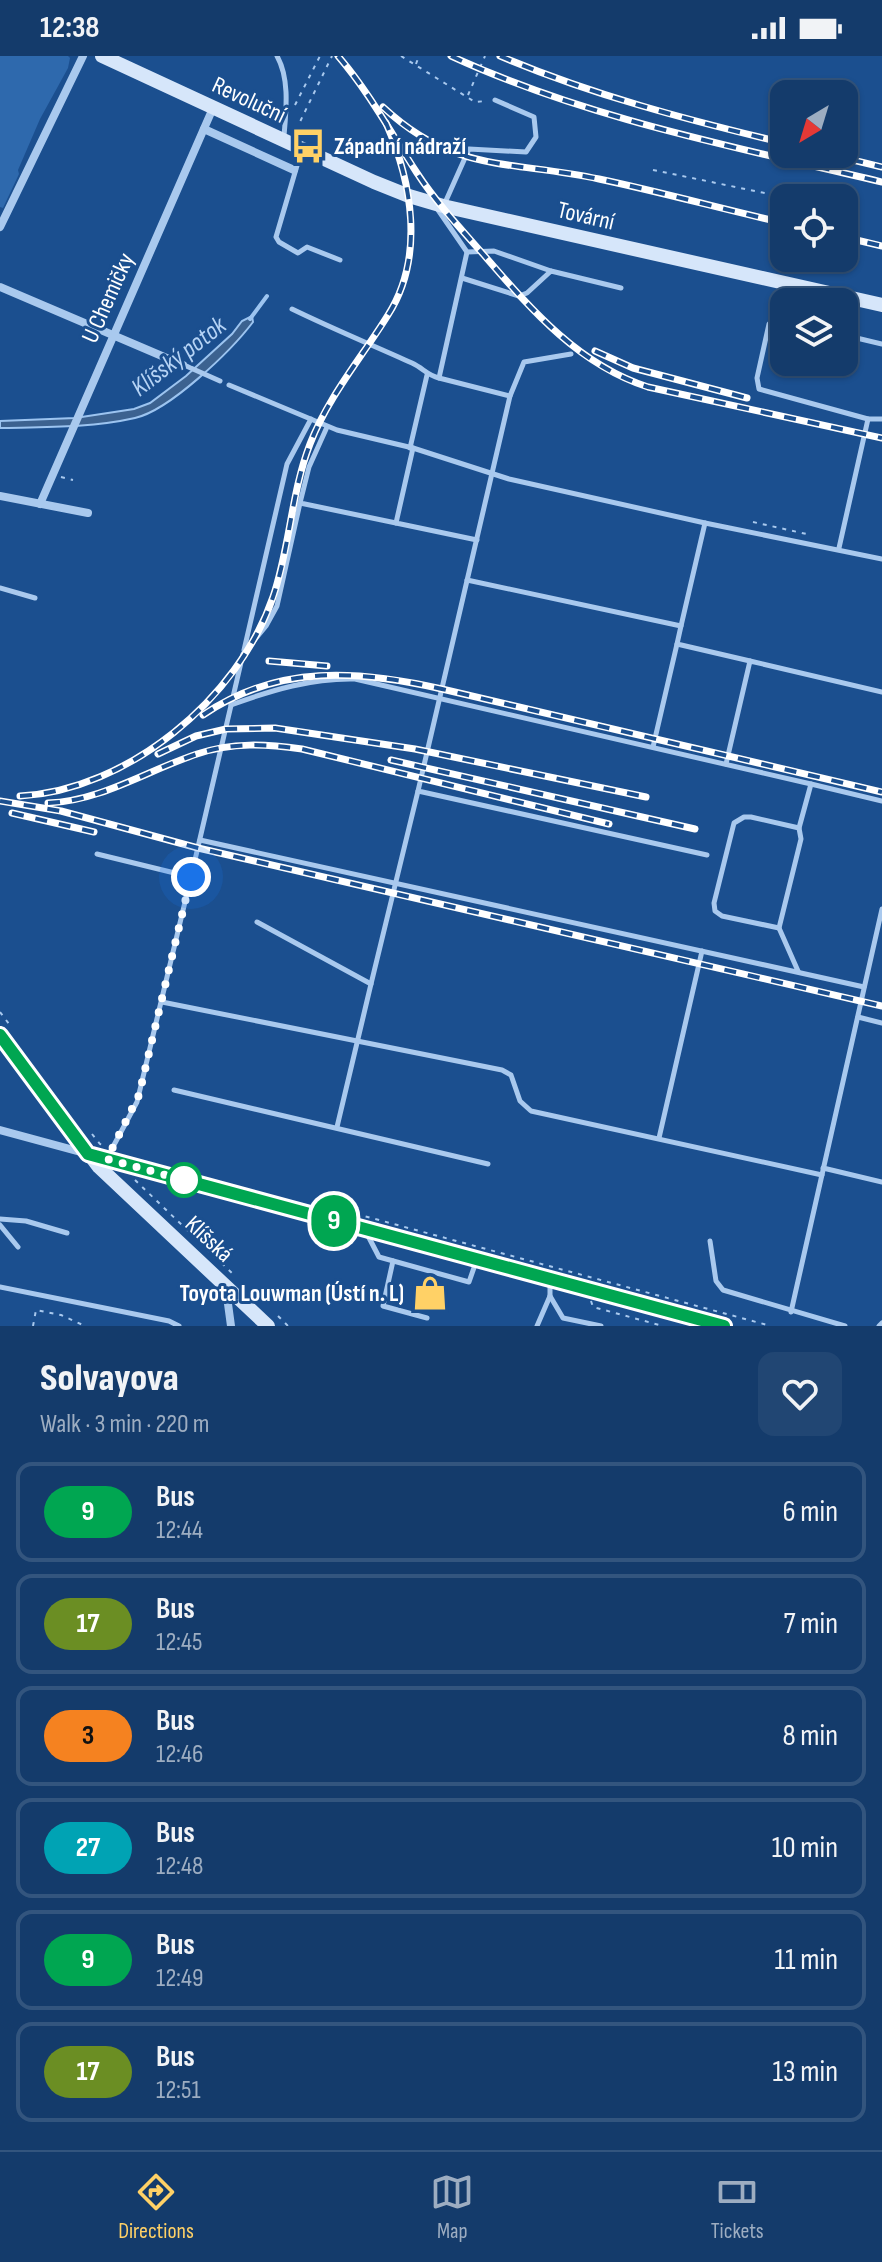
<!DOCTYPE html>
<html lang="en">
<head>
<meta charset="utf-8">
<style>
	:root { --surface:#143b6b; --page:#214673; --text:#f1f3f6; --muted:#9dadc1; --line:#33557e; --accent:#ffd166 }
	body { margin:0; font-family:"Sofia Sans Condensed",sans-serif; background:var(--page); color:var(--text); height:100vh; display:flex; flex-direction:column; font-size:30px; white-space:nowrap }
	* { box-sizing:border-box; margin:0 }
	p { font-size:26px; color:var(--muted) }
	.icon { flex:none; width:44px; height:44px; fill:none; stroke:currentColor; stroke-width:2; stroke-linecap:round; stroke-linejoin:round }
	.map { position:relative; height:1270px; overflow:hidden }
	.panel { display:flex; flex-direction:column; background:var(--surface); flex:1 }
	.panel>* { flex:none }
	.badge { padding:0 16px; border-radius:26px; font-size:28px; line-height:52px }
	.needle { width:52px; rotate:218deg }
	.tools { position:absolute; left:770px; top:24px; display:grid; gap:16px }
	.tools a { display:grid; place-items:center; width:88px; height:88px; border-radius:16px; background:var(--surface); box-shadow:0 2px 6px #0004,0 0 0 2px var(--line); font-size:40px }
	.you { position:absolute; width:40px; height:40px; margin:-20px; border:6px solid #fff; border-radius:50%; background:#1a73e8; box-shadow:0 0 0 12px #1a73e833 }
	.map>.badge { position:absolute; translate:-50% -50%; box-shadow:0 0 0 4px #fff }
	.round { display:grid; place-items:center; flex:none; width:84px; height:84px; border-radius:16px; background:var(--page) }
	.overview { display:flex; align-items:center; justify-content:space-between; height:136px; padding:0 40px }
	h1 { font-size:38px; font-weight:800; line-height:60px }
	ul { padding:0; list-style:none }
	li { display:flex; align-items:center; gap:24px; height:100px; margin:0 16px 12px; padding:0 24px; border:4px solid var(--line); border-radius:16px }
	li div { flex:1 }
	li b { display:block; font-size:30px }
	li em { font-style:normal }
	li .badge { min-width:88px; font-weight:700; text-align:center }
	.status { display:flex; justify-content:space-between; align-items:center; height:56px; padding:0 40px; background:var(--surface); direction:ltr }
	.status svg { height:22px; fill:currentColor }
	.menu { display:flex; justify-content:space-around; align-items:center; height:112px; border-top:2px solid var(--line); background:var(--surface); font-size:22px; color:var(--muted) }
	.menu a { display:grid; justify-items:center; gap:4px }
	.menu .current { color:var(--accent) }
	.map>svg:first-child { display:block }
</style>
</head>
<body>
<div class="status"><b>12:38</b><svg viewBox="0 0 49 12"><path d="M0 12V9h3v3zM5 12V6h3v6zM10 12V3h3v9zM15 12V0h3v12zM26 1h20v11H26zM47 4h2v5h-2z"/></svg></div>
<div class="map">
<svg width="882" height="1270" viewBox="0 0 882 1270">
	<rect width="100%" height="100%" fill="#1b4f8f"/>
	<!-- green -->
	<polygon fill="#2e69ad" points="0,0 68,0 70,2 68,12 40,63 18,114 19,118 3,152 0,151"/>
	<!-- water -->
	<path fill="#3c6290" stroke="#9cc4f0" stroke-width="2" d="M 252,260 L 253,266 C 231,295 170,354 135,362 C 91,372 45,371 0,372 L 0,365 L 75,362 L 134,353 L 150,347 L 186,320 L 232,278 L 242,265 Z"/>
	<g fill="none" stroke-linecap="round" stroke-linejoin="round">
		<!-- stream -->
		<polyline stroke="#9cc4f0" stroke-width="4" points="250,263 267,240"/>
		<!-- path -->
		<g stroke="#a9c9ee" stroke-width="2" stroke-dasharray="4 6" stroke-linecap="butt">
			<polyline points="401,0 475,46 486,45"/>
			<polyline points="416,8 419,0"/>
			<polyline points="468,39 485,0"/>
			<polyline points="295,49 320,0"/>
			<polyline points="296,74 332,0"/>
			<polyline points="653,114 789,142"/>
			<polyline points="102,249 108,261"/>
			<polyline points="61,421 73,424"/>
			<polyline points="753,466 811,479"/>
			<polyline points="0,956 9,968"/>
			<polyline points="92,1078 100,1088 105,1089"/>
			<polyline points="135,1124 235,1220"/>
			<polyline points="327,1150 771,1270"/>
			<polyline points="591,1245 593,1251 663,1270"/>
			<polyline points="278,1260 288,1270"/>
			<polyline points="33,1270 36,1254 61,1259 85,1270"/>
		</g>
		<!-- lane -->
		<g stroke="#a9c9ee" stroke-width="5">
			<path d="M 277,0 C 290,23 286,55 284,80"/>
			<polyline points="301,96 276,181 279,186 298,197 307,191 340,204"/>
			<polyline points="444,149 469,93 526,96 536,81 534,61 495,44"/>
			<polyline points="436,151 467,196 494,195 551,215"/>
			<polyline points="467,196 439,322 510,340"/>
			<polyline points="462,222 519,240 527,237 551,215 621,232"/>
			<path d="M 292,253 C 331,272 372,289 412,307 C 423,312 427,319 439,322"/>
			<polyline points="784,266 774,264 769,268 757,322 759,333 868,363 882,363"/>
			<polyline points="844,279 882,288"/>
			<polyline points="571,298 524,306 510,340 418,735 707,799"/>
			<polyline points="184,309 220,325"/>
			<polyline points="229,329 337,374 413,392 509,423 705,467"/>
			<polyline points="327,371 309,411 300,447 396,467"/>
			<polyline points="410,392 427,319"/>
			<polyline points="413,392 396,467 477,484"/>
			<polyline points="839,492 868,363"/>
			<polyline points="467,524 681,570 705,467 882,503"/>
			<polyline points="0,532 35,542"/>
			<polyline points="681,570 677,588 750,605"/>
			<polyline points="244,594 287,408 311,363"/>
			<path d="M 231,649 C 272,634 312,622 355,623 L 811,728 L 799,772 L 751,761 L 744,761 L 734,767 L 714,847 L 715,855 L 722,860 L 779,872"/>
			<polyline points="653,691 677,588"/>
			<polyline points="726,708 750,605 882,636"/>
			<polyline points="811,728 882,745"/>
			<polyline points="200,784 864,931"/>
			<polyline points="97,798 191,821 243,598 266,570 277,550 300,447"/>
			<polyline points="257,866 371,928 418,735"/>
			<polyline points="798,915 779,872 801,783 799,772"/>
			<polyline points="162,946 502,1014 511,1019 520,1045 531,1055 822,1119"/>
			<polyline points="858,961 882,967"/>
			<polyline points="174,1034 488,1108"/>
			<polyline points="337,1071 371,928"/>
			<polyline points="659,1082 702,895"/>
			<polyline points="107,1102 137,1046 191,821"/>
			<polyline points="823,1112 882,1126"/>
			<polyline points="0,1163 26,1165 67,1177"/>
			<polyline points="0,1169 18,1191"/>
			<polyline points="365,1174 379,1201 469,1226 477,1203"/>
			<polyline points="710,1185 716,1225 723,1234 845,1270"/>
			<polyline points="393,1205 383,1250 427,1262"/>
			<polyline points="0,1231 169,1265 179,1270"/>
			<polyline points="550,1240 563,1262 601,1270"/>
			<polyline points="791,1256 882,853"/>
			<polyline points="537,1270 550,1240 550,1223"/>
			<polyline points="879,1270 882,1267"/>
		</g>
		<!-- street -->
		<g stroke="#a9c9ee" stroke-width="8">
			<polyline points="204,73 294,114"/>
			<polyline points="0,171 83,0"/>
			<polyline points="0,231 183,309"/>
			<polyline points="0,440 88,457"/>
			<polyline points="40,448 213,52"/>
			<polyline points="0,1074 724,1270"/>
			<polyline points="226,1233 231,1270"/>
		</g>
		<!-- secondary -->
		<g stroke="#d6e6fa" stroke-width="14">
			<polyline points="102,0 374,126 409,140 443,150 882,249"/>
			<polyline points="0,979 99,1111 268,1270"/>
		</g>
		<!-- rail casing -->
		<g stroke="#fff" stroke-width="7">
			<g id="rail">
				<path d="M 338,0 C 369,36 391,77 417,117 C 436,146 460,172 483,198 C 530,252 577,308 648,331 L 882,382"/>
				<path d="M 451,0 C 588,63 736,91 882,126"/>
				<path d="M 500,0 C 592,39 688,64 784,87"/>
				<path d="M 383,51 C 455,118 511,104 599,123 C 661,136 722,153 784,167"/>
				<polyline points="828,98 882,111"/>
				<polyline points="844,181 882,190"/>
				<polyline points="595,295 633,312 747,342"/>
				<polyline points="269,605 327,610"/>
				<path d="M 203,659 C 278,608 358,614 442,633 L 882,736"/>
				<polyline points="158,698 196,680 226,673 275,672 415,693 646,741"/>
				<polyline points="391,704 695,773"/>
				<path d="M 20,740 C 128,734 238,643 273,541 C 290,491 291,437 310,388 C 328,341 362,301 388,259 C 425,201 412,126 386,67"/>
				<polyline points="0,745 61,755 198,792 882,950"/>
				<path d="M 48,747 C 101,745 148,714 197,698 C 233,686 266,688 302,693 L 609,768"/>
				<polyline points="12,757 94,776"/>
			</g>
		</g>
		<!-- rail -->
		<use href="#rail" stroke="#1b4f8f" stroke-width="4" stroke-dasharray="12" stroke-linecap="butt"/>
	</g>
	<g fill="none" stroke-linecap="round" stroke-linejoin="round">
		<!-- line casing -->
		<g stroke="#fff" stroke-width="18">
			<polyline id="line" points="0,979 88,1098 724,1270"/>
		</g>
		<!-- line -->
		<use href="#line" stroke="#00a651" stroke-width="12"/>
		<!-- walk -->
		<polyline stroke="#fff" stroke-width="8" stroke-dasharray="0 14.4" points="184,1124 195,1127 107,1103 139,1039 191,821"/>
	</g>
	<!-- icons -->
	<defs>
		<g id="bus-bare" transform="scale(2.76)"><path d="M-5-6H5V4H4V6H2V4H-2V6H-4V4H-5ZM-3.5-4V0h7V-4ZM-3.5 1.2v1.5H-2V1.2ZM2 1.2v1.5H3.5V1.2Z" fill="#ffd166" stroke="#1b4f8f" stroke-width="2.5" paint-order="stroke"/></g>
		<g id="shop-bare" transform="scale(2.76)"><path d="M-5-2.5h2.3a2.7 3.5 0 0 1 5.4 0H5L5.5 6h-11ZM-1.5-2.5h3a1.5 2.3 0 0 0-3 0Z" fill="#ffd166" stroke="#1b4f8f" stroke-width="2.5" paint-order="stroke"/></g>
	</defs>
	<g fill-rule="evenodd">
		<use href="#bus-bare" x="308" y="90"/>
		<use href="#shop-bare" x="430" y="1237"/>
	</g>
	<!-- markers -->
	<circle fill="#fff" stroke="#00a651" stroke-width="4" cx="184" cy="1124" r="16"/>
	<g text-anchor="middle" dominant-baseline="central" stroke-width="6" stroke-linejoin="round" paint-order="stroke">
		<!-- street labels -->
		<g font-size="24" fill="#fff" stroke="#1b4f8f">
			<text transform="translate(249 44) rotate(25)">Revoluční</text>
			<text transform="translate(586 160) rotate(13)">Tovární</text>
			<text transform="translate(108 242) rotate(-66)">U Chemičky</text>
			<text transform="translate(209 1183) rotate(43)">Klíšská</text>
		</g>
		<!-- poi labels -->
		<g font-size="24" font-weight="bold" fill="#fff" stroke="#1b4f8f" text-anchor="start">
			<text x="334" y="90">Západní nádraží</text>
			<text x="404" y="1237" text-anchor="end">Toyota Louwman (Ústí n. L)</text>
		</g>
		<!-- water labels -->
		<g font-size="26" font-style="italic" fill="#b5d3f5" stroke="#1b4f8f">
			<text transform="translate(179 301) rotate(-38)">Klíšský potok</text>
		</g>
	</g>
</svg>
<div class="tools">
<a><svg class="needle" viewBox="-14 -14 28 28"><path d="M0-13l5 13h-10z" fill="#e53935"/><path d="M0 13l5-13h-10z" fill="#9dadc1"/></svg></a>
<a><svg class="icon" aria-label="locate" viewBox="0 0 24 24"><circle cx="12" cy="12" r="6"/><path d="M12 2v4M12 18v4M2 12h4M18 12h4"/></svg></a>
<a><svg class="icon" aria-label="layers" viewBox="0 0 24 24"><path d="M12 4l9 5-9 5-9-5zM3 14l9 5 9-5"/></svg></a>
</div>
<div class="you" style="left:191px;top:821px"></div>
<b class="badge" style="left:334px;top:1165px;background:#00a651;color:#fff">9</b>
</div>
<section class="panel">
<div class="overview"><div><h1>Solvayova</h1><p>Walk · 3 min · 220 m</p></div><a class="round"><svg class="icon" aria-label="heart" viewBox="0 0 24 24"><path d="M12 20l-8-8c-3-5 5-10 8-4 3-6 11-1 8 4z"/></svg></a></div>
<ul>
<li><span class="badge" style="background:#00a651;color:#fff">9</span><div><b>Bus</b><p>12:44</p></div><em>6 min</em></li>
<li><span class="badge" style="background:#6b8e23;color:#fff">17</span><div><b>Bus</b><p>12:45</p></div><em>7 min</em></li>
<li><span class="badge" style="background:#f58220;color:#111">3</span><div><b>Bus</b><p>12:46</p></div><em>8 min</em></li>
<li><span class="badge" style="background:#00a3b4;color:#fff">27</span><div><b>Bus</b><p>12:48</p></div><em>10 min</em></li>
<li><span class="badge" style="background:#00a651;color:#fff">9</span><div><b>Bus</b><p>12:49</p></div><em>11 min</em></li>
<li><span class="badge" style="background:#6b8e23;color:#fff">17</span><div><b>Bus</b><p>12:51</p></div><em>13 min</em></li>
</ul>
</section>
<nav class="menu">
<a class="current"><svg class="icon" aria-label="directions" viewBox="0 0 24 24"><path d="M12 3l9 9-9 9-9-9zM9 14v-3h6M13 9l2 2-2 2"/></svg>Directions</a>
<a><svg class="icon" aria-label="map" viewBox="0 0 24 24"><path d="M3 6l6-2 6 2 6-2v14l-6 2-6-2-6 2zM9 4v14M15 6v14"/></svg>Map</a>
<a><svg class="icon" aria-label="tickets" viewBox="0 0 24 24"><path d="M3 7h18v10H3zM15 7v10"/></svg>Tickets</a>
</nav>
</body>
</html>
